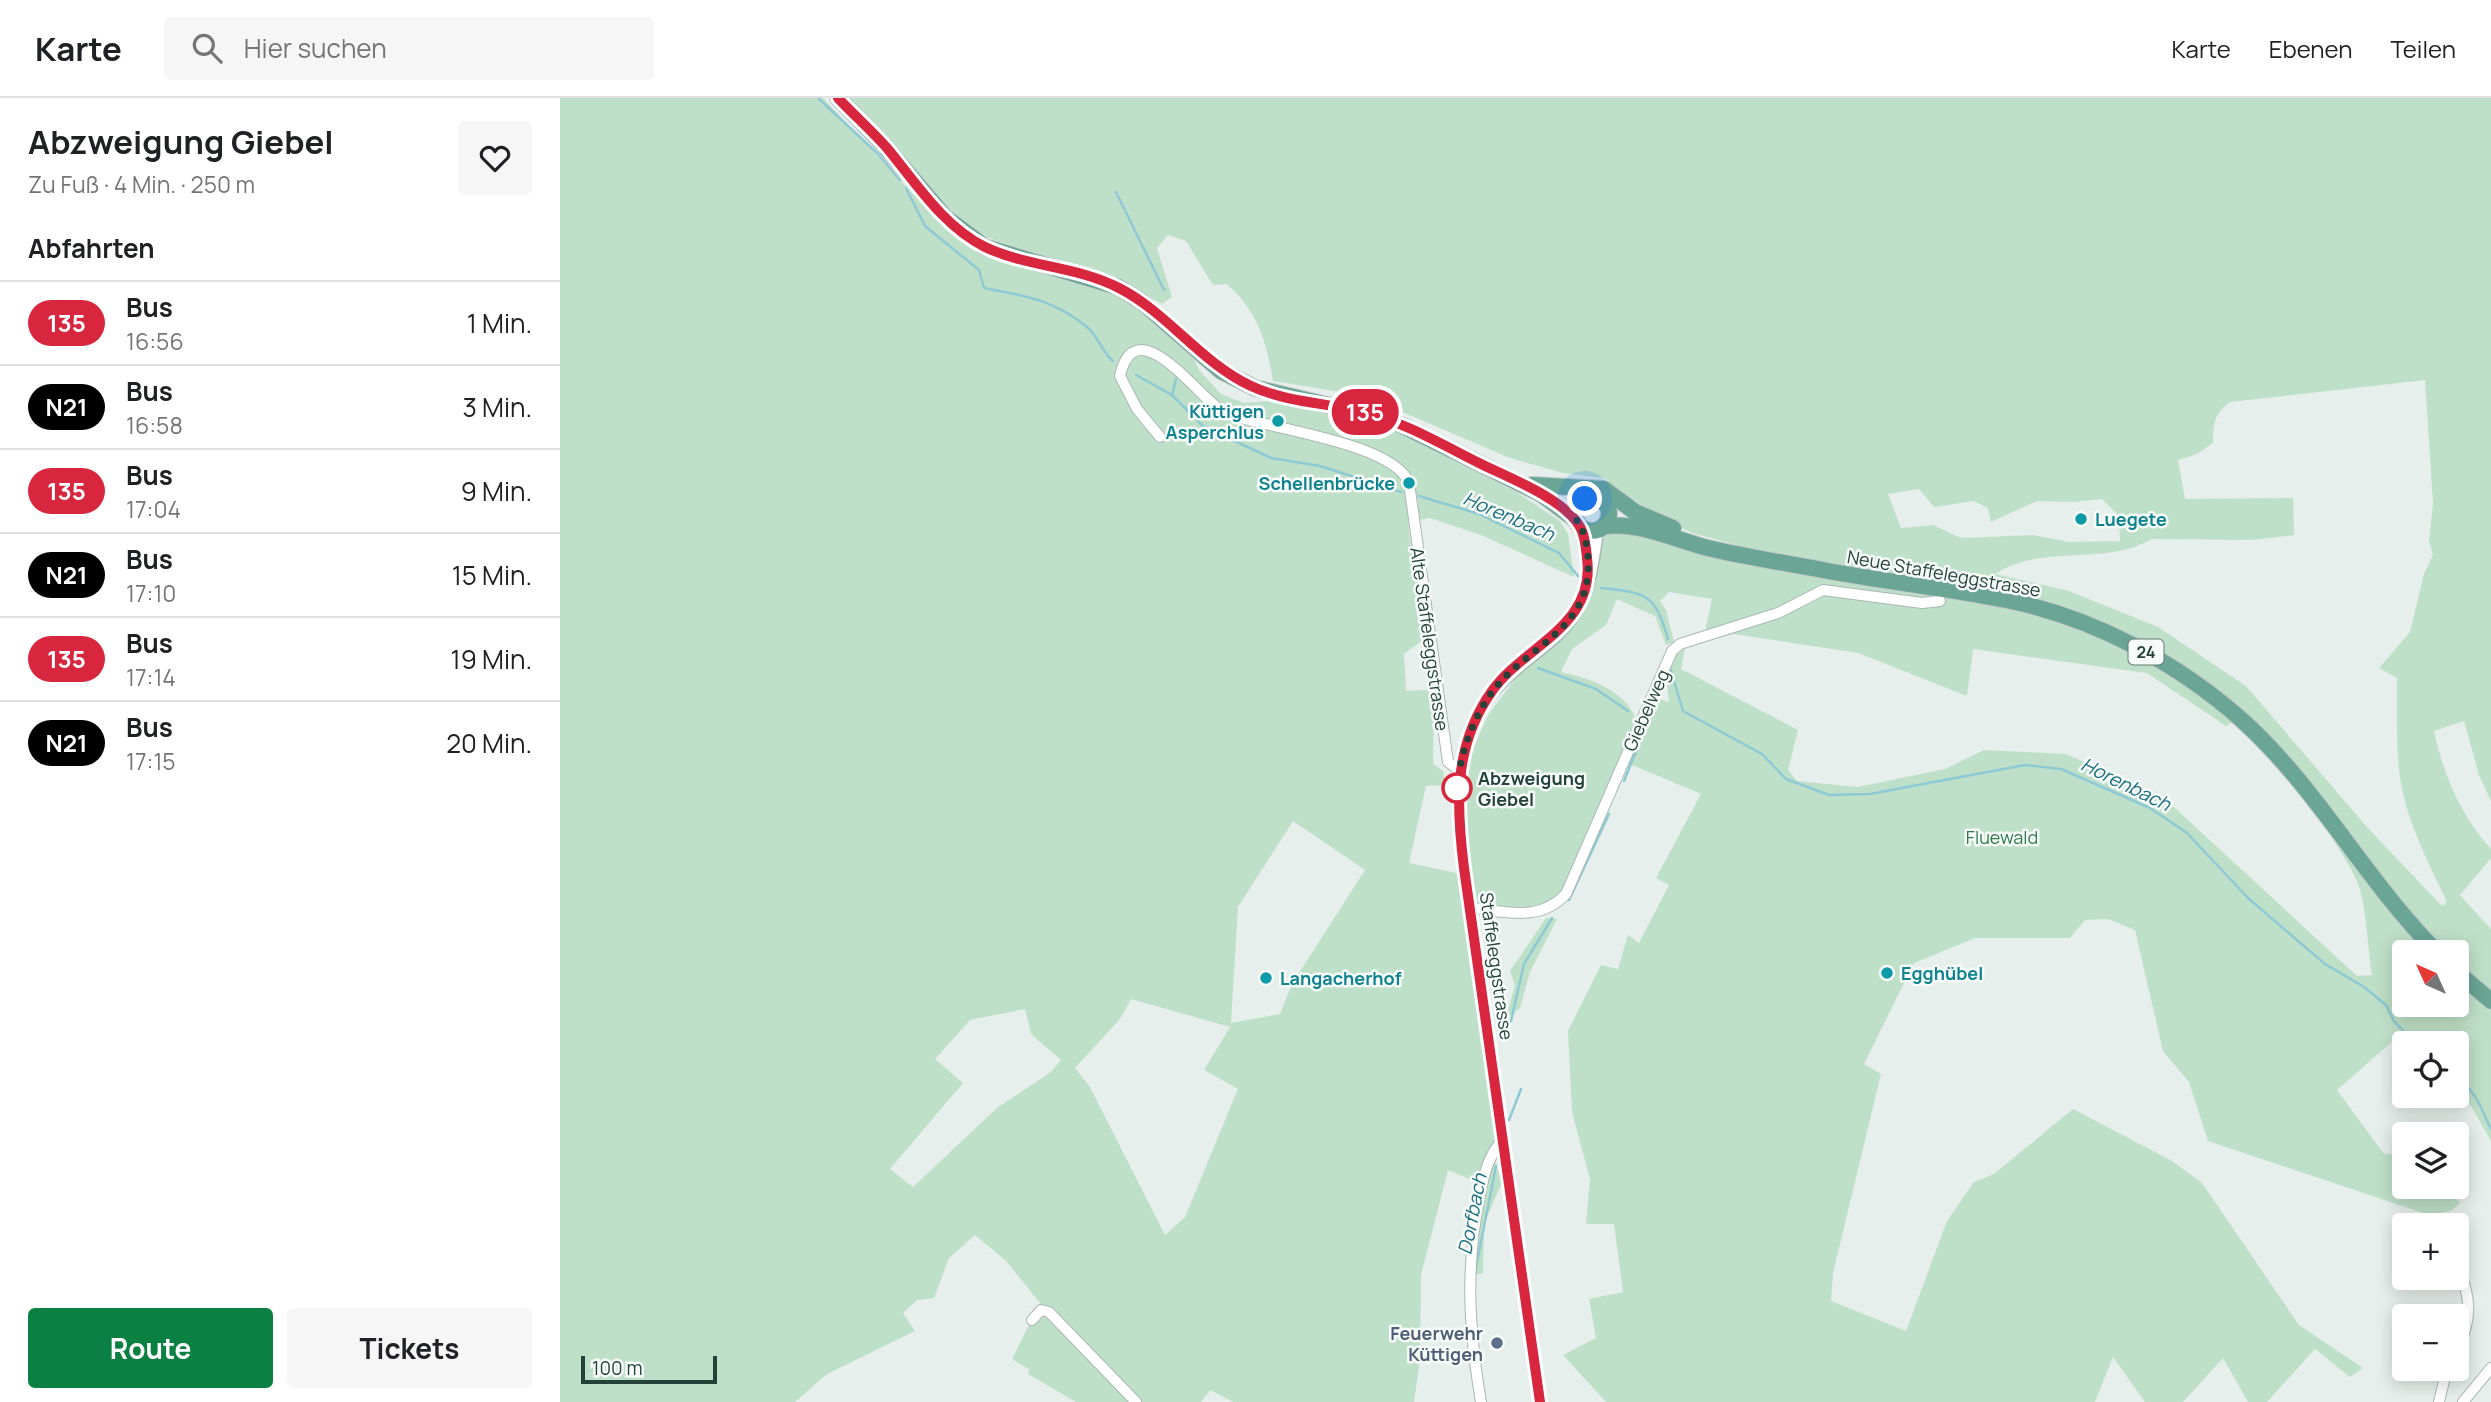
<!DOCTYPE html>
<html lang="de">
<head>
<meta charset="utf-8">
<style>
	:root { --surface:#fff; --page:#f6f6f6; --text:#202124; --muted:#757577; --line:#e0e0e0; --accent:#0b8043 }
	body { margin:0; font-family:Manrope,sans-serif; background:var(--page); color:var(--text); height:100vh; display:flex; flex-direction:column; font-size:26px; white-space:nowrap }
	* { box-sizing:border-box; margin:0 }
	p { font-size:23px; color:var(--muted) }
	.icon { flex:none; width:38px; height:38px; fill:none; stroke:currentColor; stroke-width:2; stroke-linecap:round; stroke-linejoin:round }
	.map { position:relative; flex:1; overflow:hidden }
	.drawer { display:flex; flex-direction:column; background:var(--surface); width:560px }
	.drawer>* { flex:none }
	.badge { padding:0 14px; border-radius:23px; font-size:24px; line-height:46px }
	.needle { width:46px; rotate:315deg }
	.tools { position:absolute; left:1832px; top:842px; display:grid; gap:14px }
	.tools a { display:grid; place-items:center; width:77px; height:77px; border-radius:7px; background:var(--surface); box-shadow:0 4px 18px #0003; font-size:35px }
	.scale { position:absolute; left:21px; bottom:18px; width:136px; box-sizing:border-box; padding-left:7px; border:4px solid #24423a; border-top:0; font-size:19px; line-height:24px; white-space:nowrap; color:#24423a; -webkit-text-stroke:5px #f7fbf9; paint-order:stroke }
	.you { position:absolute; width:35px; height:35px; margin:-18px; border:5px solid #fff; border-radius:50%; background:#1a73e8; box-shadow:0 0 0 10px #1a73e833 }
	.map>.badge { position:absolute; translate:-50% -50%; box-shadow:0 0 0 4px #fff }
	h2 { padding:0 28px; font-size:26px; line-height:63px }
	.round { display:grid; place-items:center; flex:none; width:74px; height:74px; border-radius:7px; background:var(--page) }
	.head { display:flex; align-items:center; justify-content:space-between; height:119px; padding:0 28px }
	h1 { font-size:33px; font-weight:700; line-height:52px }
	.primary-button { display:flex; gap:14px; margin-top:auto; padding:14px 28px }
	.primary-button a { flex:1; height:80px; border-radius:7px; background:var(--accent); color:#fff; font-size:28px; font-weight:700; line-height:80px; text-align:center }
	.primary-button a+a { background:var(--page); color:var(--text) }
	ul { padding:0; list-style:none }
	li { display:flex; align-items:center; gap:21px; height:84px; padding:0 28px; border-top:2px solid var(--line) }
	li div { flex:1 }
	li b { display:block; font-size:26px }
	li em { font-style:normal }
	li .badge { min-width:77px; font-weight:700; text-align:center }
	header { display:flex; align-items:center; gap:42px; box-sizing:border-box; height:98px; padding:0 35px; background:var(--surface); border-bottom:2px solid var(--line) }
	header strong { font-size:33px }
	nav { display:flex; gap:38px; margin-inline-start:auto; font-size:24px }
	.search { width:490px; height:63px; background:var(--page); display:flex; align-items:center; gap:18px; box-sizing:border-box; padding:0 24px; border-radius:7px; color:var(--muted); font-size:26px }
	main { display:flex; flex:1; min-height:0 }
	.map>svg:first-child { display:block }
</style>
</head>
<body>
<header>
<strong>Karte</strong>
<div class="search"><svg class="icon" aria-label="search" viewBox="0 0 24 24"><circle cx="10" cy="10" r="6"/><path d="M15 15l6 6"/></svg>Hier suchen</div>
<nav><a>Karte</a><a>Ebenen</a><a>Teilen</a></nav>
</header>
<main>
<section class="drawer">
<div class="head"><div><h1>Abzweigung Giebel</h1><p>Zu Fuß · 4 Min. · 250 m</p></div><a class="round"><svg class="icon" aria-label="heart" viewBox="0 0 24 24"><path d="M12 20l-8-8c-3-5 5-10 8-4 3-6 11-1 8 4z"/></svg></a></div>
<h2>Abfahrten</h2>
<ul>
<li><span class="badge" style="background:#d7263d;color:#fff">135</span><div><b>Bus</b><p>16:56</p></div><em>1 Min.</em></li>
<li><span class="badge" style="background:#000;color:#fff">N21</span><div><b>Bus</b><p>16:58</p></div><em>3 Min.</em></li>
<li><span class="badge" style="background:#d7263d;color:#fff">135</span><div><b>Bus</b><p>17:04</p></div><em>9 Min.</em></li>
<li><span class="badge" style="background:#000;color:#fff">N21</span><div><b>Bus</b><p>17:10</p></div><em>15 Min.</em></li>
<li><span class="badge" style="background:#d7263d;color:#fff">135</span><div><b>Bus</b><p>17:14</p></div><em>19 Min.</em></li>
<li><span class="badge" style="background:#000;color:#fff">N21</span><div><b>Bus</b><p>17:15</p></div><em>20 Min.</em></li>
</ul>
<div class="primary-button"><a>Route</a><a>Tickets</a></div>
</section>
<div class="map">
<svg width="1931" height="1304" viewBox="0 0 1931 1304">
	<rect width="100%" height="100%" fill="#e6efeb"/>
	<!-- green -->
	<g fill="#bfe0c8" fill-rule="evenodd">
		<path d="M 0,0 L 263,0 L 370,114 L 393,135 L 424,154 L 537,187 L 571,204 L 629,251 L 639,272 L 661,296 L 684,305 L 722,302 L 819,325 L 956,394 L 1000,423 L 1008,436 L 1014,479 L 921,437 L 870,420 L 848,424 L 863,542 L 844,556 L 846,593 L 868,592 L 874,615 L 873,666 L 883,673 L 886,687 L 866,688 L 849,765 L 896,775 L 909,660 L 928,617 L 964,569 L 1025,512 L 1036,481 L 1038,446 L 1052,430 L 1237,463 L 1132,435 L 1091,414 L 1043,380 L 1003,375 L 950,360 L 805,298 L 713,283 C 706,241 698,215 667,186 L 653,187 L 626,143 L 608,137 L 597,150 L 612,199 L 602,206 C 578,192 553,177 525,169 C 492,159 459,154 428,139 C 374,112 328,45 288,0 L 1931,0 L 1931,703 L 1919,677 L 1904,623 L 1874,633 C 1883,676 1901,718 1931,751 L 1931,760 L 1900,797 L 1931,831 L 1931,1043 L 1903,994 L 1897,989 L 1897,945 L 1844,945 L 1844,949 L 1834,942 L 1777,992 L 1824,1056 L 1844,1057 L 1844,1088 L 1884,1089 L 1900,1105 L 1892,1112 L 1872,1118 L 1648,1043 L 1629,984 L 1603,953 L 1575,832 L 1548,821 L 1525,822 L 1510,840 L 1415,840 L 1354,865 L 1304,966 L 1321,976 L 1273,1175 L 1271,1203 L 1346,1233 L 1387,1123 L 1414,1084 L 1434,1076 L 1513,1011 L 1612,1063 L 1642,1085 L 1739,1227 L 1803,1270 L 1790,1279 L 1755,1251 L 1707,1304 L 1688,1304 L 1663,1260 L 1623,1304 L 1585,1304 L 1553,1259 L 1535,1304 L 1046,1304 L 1003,1257 L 1036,1240 L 1029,1201 L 1063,1194 L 1054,1126 L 1026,1126 L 1030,1081 L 1012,1014 L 1008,933 L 1041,867 L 1058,871 L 1068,837 L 1079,845 L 1109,787 L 1096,780 L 1141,696 L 1063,663 L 1006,796 L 975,816 L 910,810 L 937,1032 L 935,1050 L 922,1086 L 888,1072 L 861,1177 L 860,1261 L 854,1304 L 673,1304 L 650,1292 L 641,1304 L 516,1304 L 468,1276 L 469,1271 L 452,1261 L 480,1205 L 446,1163 L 415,1137 L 389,1160 L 374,1200 L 357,1202 L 343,1215 L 355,1233 L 267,1276 L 235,1304 L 0,1304 ZM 1865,282 L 1873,405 L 1869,443 L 1873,457 L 1864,476 L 1850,534 L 1819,570 L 1837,580 C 1837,610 1836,642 1839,672 C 1844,718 1867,762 1887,804 L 1882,808 L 1806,728 L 1686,588 L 1598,529 L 1509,493 L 1435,476 C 1482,445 1544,469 1592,441 L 1692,442 L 1734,437 L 1733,400 L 1625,401 L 1618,362 L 1637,356 L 1653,345 C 1653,327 1654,315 1670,304 ZM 1359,391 L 1374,409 L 1414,403 L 1428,410 L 1431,424 L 1477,403 L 1512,404 L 1542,401 L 1559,418 L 1560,443 L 1509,444 L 1473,437 L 1401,440 L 1373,427 L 1341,430 L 1328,396 ZM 1109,494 L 1152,501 L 1143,543 L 1174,536 L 1298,555 L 1407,598 L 1413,551 L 1587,575 L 1666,628 L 1672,624 C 1713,661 1772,731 1796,781 C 1806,800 1808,853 1812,877 L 1797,878 L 1603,699 L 1506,656 L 1424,652 L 1385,671 L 1298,689 L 1237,683 L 1228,672 L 1238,632 L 1121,571 L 1125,550 L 1104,560 L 1109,604 L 1096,600 L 1076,621 C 1065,592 1029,580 1001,574 L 1012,551 L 1046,527 L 1057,501 L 1095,518 L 1106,547 L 1114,544 L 1106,512 L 1100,503 ZM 733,723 L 805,772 L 732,886 L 720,916 L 671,925 L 678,809 ZM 1844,854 L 1897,854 L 1897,906 L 1844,906 ZM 571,901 L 670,929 L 644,972 L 678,991 L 625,1119 L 605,1137 L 530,989 L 515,970 L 560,921 ZM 465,911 L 471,936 L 501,962 L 491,974 L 437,1010 L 353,1089 L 330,1071 L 403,985 L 375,961 L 410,922 Z"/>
		<polygon points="986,820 997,821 970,874 960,910 946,920 955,887 950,873"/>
		<polygon points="934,1061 942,1084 924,1126 923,1175 912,1178 922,1103"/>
	</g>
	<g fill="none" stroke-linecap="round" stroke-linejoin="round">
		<!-- stream -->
		<g stroke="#8ec9d4" stroke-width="2.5">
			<polyline points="259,1 317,55 340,82"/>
			<path d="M 346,90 L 365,128 L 419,172 L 424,190 C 465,198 493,201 527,229 C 538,238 542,254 553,263"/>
			<polyline points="556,94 604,192"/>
			<polyline points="576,277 612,297 643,328 711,360 760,368 841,394"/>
			<polyline points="612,297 616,281"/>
			<polyline points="859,398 919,416 999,455 1018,478"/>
			<path d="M 1041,490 C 1086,495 1095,495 1108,541"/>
			<polyline points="978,570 1036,591 1068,613"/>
			<polyline points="1110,570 1123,613 1202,656 1226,681 1269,697 1310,696 1465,667 1501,671 1590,710 1627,735 1688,800 1765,866 1804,889 1826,907 1834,923 1855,945"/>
			<polyline points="1064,683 1083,636"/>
			<polyline points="1009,802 1049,716"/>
			<polyline points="951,923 964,866 992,820"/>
			<path d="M 1897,981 C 1917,993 1921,1011 1931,1031"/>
			<polyline points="949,1022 961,991"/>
			<polyline points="916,1169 936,1068"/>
		</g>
		<!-- minor casing -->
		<g stroke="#a8b8b2" stroke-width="12">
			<g id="minor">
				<path d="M 600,339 L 577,311 L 560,278 C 576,205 644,308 667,316 C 707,330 834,345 849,385 L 888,664 L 899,672"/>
				<path d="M 910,810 C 945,813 979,825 1006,796 L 1112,553 L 1120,546 L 1218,515 L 1263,492 L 1362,505 L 1380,503"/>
				<path d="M 1897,1168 C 1911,1197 1913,1222 1897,1251"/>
				<polyline points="472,1222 481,1212 489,1214 576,1304"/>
				<path d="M 921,1304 C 909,1233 905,1168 920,1097 C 923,1079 929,1056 942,1043"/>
				<polyline points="1879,1304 1887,1270"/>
				<polyline points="1903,1304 1931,1270"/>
			</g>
		</g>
		<!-- tertiary casing -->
		<g stroke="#a8b8b2" stroke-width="15">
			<g id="tertiary">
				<polyline points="1022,430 1028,467"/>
				<path d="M 980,1304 L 904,770 C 896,708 892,645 934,592 C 956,564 992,548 1012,519 C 1029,495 1033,462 1037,433"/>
			</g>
		</g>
		<!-- primary casing -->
		<g stroke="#c2cac8" stroke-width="18">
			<g id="primary">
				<polyline points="278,0 323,46 385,119 425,149 558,189 582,204 661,273 695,290 831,322 981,396 1016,422"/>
				<polyline points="972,387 1044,391 1075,414 1113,430"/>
				<circle cx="1032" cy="416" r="17"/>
				<path d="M 1046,428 C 1080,424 1116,442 1148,450 C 1186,459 1225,465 1263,472 C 1325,484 1389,490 1451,503 C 1536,521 1618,565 1683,623 C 1758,691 1806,783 1877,854"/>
				<polyline points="1897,874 1931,903"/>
			</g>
		</g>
		<!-- minor -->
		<use href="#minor" stroke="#fff" stroke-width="10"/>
		<!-- tertiary -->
		<use href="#tertiary" stroke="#fff" stroke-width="12"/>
		<!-- primary -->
		<use href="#primary" stroke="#6aa596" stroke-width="16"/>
	</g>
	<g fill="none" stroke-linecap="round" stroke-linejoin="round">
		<!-- line casing -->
		<g stroke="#fff" stroke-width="16">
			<path id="line" d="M 278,0 C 294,17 312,33 327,50 C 356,85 383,128 425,149 C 467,169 517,168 559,190 C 608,215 640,264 691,288 C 725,304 767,305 803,314 C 844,324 881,346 919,365 C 947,379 1005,401 1020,429 C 1025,437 1026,450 1027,460 C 1036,528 965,547 932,593 C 893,648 896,707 904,770 L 980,1304"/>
		</g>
		<!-- line -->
		<use href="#line" stroke="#d7263d" stroke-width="10"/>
		<!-- walk -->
		<path stroke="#24423a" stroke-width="7" stroke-dasharray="0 12.6" d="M 897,690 C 900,653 916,610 942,582 C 972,550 1019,531 1027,483 C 1030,469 1028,442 1021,430 C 1018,424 1016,423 1015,415 L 1019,405 L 1025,401"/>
	</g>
	<!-- markers -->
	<g fill="#0f9aa8" stroke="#f7fbf9" stroke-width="2.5">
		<circle cx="718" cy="323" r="7"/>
		<circle cx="849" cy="385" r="7"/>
		<circle cx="1521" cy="421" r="7"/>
		<circle cx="1327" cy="875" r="7"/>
		<circle cx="706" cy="880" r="7"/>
	</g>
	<circle fill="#fff" stroke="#d7263d" stroke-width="3.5" cx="897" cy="690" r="14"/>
	<circle fill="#5c6f8a" stroke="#f7fbf9" stroke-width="2.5" cx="937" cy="1245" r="7"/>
	<g text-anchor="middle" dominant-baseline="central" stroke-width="5" stroke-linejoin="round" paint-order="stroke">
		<!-- shield labels -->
		<rect fill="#f7fbf9" stroke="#637a73" stroke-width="2" x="1568.5" y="541.5" width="35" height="25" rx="5"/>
		<g font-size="16" font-weight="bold" fill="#24423a">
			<text x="1586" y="554">24</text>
		</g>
		<!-- culture labels -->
		<g font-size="18" font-weight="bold" fill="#0d838f" stroke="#f7fbf9" text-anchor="start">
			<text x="704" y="313" text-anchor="end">Küttigen<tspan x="704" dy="21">Asperchlus</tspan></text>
			<text x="835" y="385" text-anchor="end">Schellenbrücke</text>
			<text x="1535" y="421">Luegete</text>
			<text x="1341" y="875">Egghübel</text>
			<text x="720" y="880">Langacherhof</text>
		</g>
		<!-- street labels -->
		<g font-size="18" fill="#24423a" stroke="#f7fbf9">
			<text transform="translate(1384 475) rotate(10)">Neue Staffeleggstrasse</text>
			<text transform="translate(870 541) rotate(82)">Alte Staffeleggstrasse</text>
			<text transform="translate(1086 612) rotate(-66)">Giebelweg</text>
			<text transform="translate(937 868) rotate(82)">Staffeleggstrasse</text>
		</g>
		<!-- stop labels -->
		<g font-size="18" font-weight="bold" fill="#24423a" stroke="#f7fbf9" text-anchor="start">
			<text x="918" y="680">Abzweigung<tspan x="918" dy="21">Giebel</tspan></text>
		</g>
		<!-- park labels -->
		<g font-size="18" fill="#2d7a4b" stroke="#f7fbf9">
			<text x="1442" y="739">Fluewald</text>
		</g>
		<!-- service labels -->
		<g font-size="18" font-weight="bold" fill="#4e5e75" stroke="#f7fbf9" text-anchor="end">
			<text x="923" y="1235">Feuerwehr<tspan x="923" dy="21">Küttigen</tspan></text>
		</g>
		<!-- water labels -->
		<g font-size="19" font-style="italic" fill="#1c6f80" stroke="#f7fbf9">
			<text transform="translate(949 418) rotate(23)">Horenbach</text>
			<text transform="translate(1566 686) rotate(26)">Horenbach</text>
			<text transform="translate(912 1116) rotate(-79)">Dorfbach</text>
		</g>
	</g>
</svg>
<div class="tools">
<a><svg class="needle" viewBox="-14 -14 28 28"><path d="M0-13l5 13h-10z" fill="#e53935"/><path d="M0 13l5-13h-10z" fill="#757577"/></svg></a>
<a><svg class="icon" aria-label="locate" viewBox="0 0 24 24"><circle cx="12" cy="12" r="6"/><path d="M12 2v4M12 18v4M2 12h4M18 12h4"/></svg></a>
<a><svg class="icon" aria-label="layers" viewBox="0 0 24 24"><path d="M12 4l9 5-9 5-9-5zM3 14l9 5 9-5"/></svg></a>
<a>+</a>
<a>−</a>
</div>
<div class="scale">100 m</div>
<div class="you" style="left:1025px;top:401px"></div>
<b class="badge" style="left:805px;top:314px;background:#d7263d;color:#fff">135</b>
</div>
</main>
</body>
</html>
